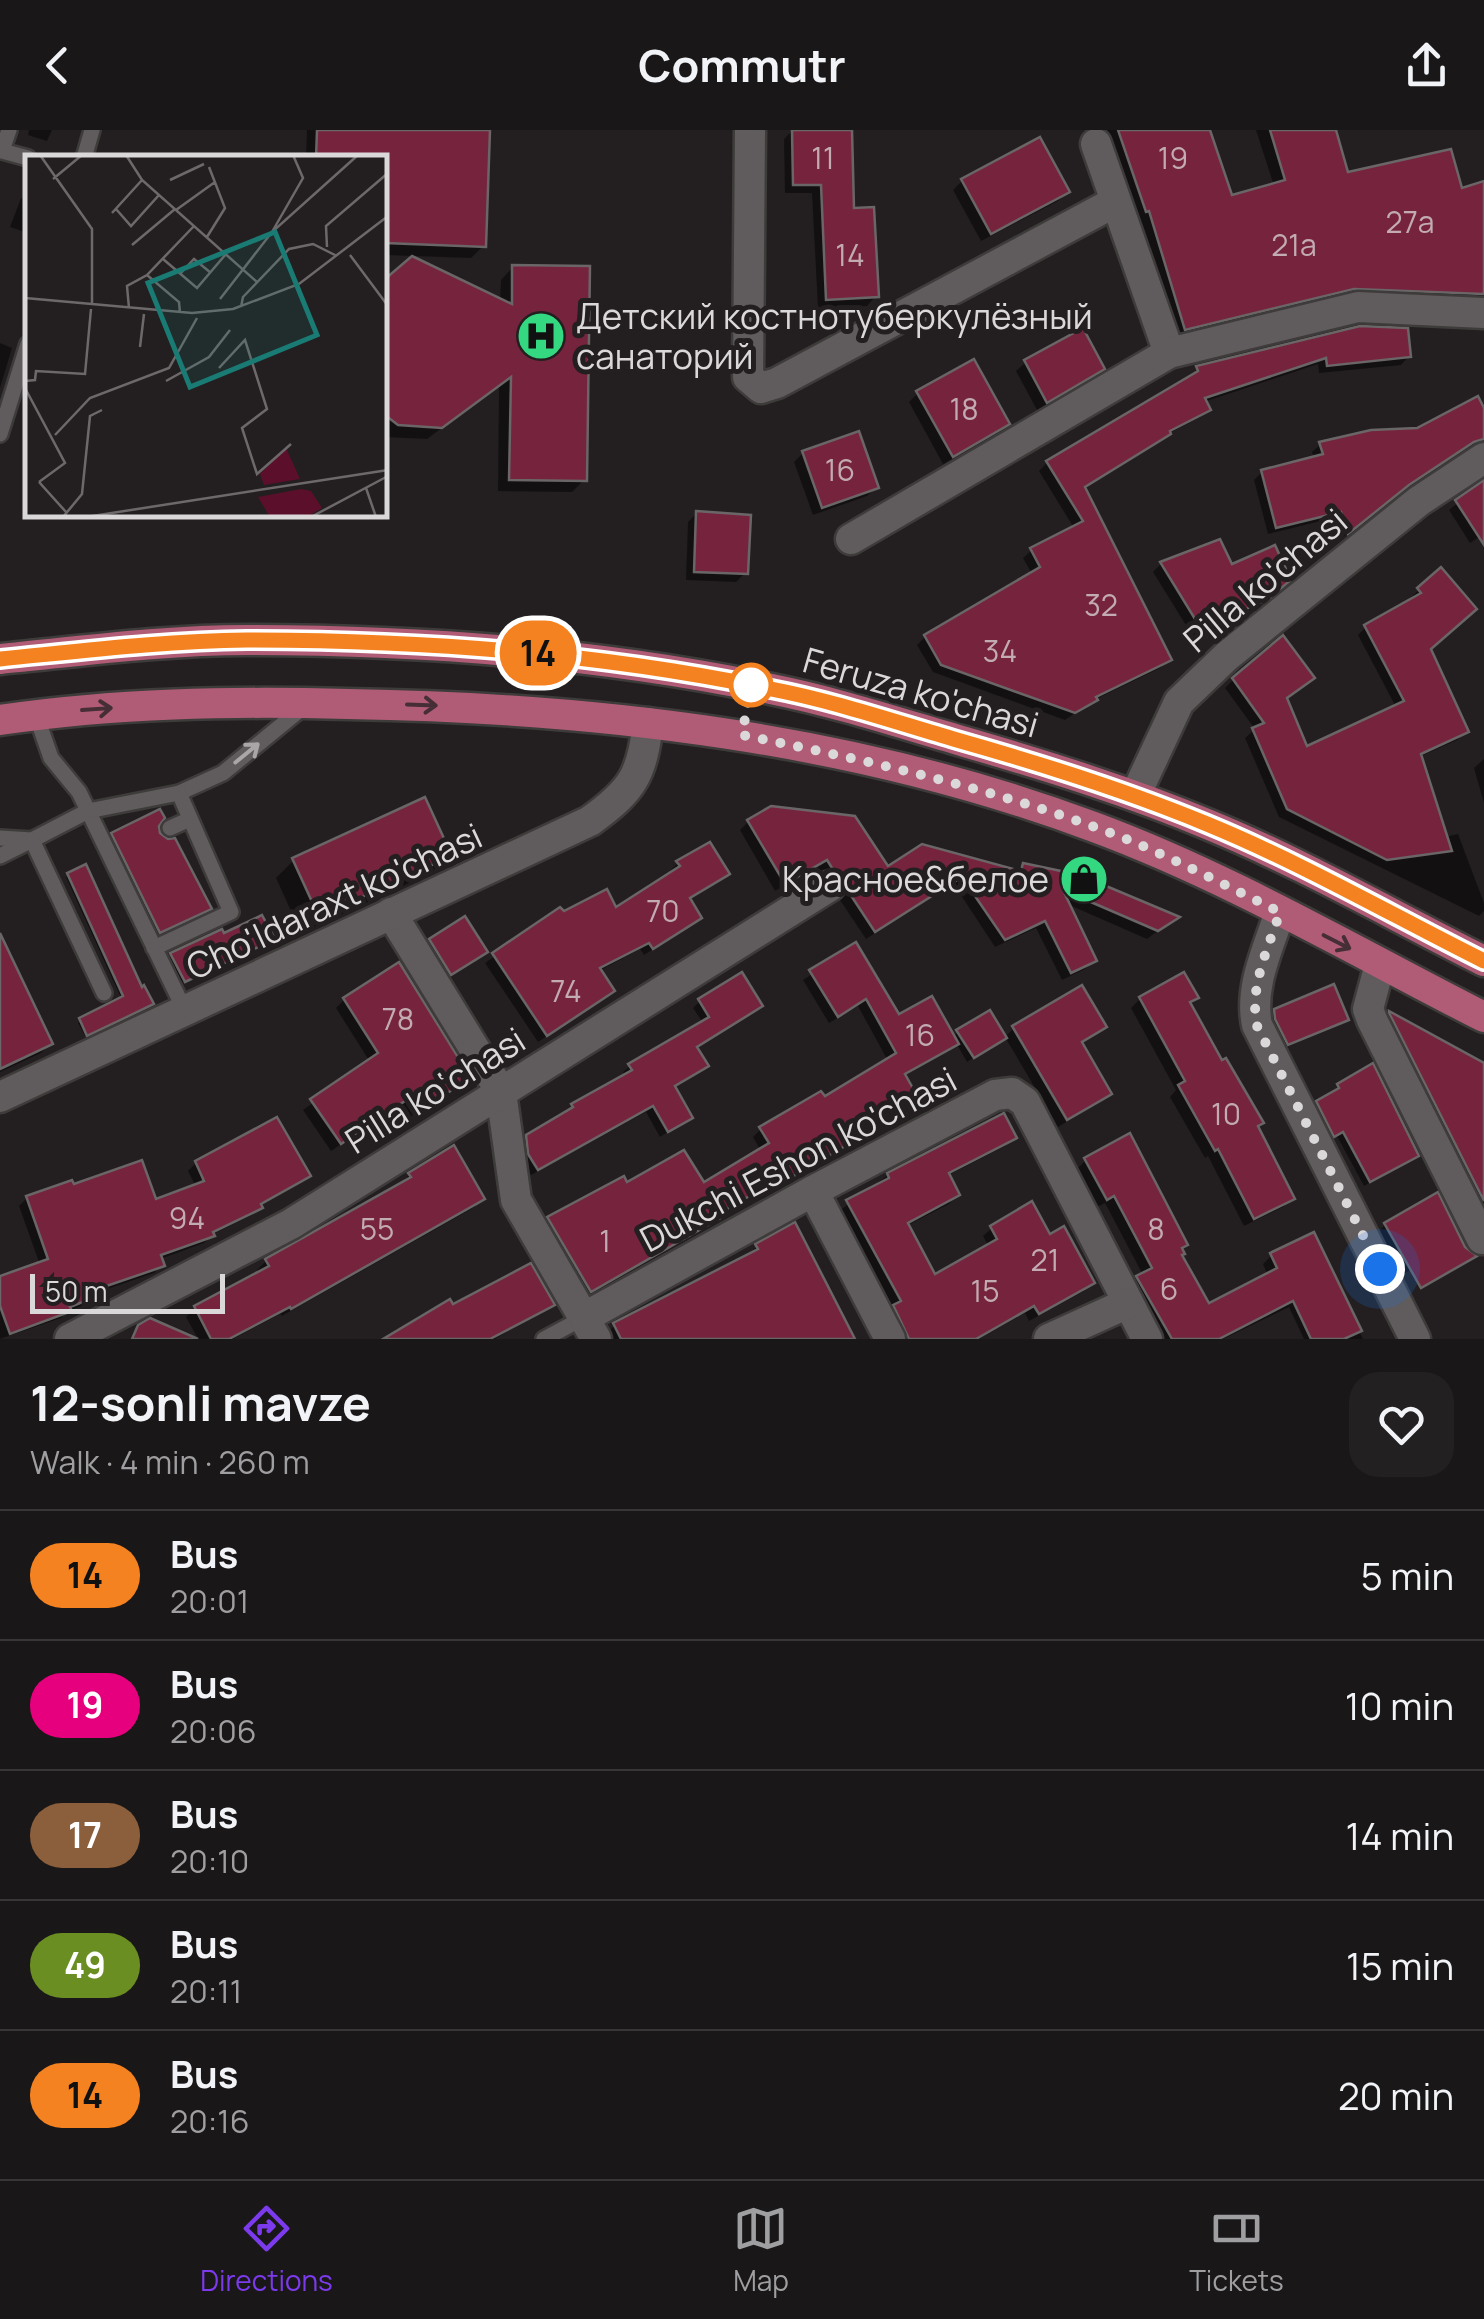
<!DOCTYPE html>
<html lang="en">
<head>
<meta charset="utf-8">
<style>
	:root { --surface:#1a1718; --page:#232021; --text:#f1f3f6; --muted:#9f9fa2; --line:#383637; --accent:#7c3aed }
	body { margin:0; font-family:Manrope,sans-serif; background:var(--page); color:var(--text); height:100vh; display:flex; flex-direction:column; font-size:38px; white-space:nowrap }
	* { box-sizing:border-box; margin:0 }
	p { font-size:32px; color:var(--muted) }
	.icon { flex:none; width:55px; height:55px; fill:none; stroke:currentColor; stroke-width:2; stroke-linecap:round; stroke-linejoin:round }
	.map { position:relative; height:1209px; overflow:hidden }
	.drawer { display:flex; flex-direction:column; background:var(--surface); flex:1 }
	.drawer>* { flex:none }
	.badge { padding:0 20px; border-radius:32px; font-size:35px; line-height:65px }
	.scale { position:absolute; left:30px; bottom:25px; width:195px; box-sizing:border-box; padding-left:10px; border:5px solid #dbd8d9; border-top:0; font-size:28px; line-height:35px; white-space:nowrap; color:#dbd8d9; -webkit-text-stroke:8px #231f20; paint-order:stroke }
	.you { position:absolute; width:50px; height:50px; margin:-25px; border:8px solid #fff; border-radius:50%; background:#1a73e8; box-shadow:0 0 0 15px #1a73e833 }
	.map>.badge { position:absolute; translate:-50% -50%; box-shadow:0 0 0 5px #fff }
	.round { display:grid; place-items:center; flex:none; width:105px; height:105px; border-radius:30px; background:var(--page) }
	.headline { display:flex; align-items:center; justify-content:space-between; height:170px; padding:0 30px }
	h1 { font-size:48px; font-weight:700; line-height:75px }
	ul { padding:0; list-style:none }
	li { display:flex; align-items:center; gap:30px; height:130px; padding:0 30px; border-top:2px solid var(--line) }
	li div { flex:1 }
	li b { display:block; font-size:38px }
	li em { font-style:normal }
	li .badge { min-width:110px; font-weight:700; text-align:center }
	header { display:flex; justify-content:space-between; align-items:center; height:130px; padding:0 30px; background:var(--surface); font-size:45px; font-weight:700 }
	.tab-bar { display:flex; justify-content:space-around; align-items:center; height:140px; border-top:2px solid var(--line); background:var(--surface); font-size:28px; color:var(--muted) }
	.tab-bar a { display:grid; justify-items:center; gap:5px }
	.tab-bar .on { color:var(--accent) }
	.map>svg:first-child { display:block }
</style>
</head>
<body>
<header><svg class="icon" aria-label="back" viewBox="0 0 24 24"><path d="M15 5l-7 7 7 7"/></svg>Commutr<svg class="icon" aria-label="share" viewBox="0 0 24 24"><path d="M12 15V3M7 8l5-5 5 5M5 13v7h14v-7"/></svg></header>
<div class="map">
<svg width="1484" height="1209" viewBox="0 0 1484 1209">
	<rect width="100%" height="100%" fill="#231f20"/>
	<!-- shadow -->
	<g fill="#0007">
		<polygon points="29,0 52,0 47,11 28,5"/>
		<polygon points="307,0 487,0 483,116 471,128 385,125 385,28 306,28"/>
		<polygon points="793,0 850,0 851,81 876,166 867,176 818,178 812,63 785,63 784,9"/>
		<polygon points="1104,0 1207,0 1231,68 1274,56 1256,0 1333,0 1347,45 1460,61 1484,54 1484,178 1174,209"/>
		<polygon points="962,51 1067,62 1058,71 981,111 953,60"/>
		<polygon points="21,68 28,71 28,103 10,97"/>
		<polygon points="513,137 584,350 572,362 498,361 499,255 427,309 385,307 385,152 500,171 501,150"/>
		<polygon points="1360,198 1409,226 1401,235 1319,243 1318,234 1204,272 1208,279 1200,287 1166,305 1083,359 1169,529 1160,538 1094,570 1065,590 933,542 917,515 925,507 1032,444 1023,428 1032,420 1074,398 1039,341 1047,333 1190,249 1198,238"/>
		<polygon points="0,213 12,218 0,258"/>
		<polygon points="1026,232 1102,238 1093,247 1037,280 1016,241"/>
		<polygon points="918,263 1007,294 998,303 943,334 909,272"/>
		<polygon points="1484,283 1484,319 1463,320 1397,363 1339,410 1333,388 1268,404 1254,350 1262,342 1315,329 1312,322 1321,314 1417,300"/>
		<polygon points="803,323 876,357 867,366 813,385 794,332"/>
		<polygon points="1484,352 1484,404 1470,413 1449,380"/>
		<polygon points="697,383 745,443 736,452 686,450 688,392"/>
		<polygon points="1219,412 1230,437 1280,458 1256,477 1235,486 1197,513 1153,442 1161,434"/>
		<polygon points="1419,460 1466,487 1428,519 1466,602 1457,610 1419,627 1445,707 1458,704 1484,773 1484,781 1479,786 1279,687 1245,608 1255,599 1225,558 1233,550 1284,570 1306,620 1396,577 1358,505 1366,497 1413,471 1410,468"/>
		<polygon points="1484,629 1484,673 1474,638"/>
		<polygon points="748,692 887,739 1017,743 1024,736 1175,788 1147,809 1067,774 1094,830 1085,839 1062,850 1036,798 995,817 953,753 866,809 840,770 837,754 824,746 818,737 775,761 740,700"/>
		<polygon points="156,695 158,705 167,712 209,778 199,787 150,810 104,714 113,705"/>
		<polygon points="449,725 431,743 301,803 276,748 294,730"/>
		<polygon points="678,733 727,744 688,770 699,787 691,795 644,825 640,819 599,841 604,868 538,912 485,833 560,780 563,785 615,780 672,744 670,741"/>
		<polygon points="85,738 149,876 85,906 78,893 80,891 122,870 66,747"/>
		<polygon points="223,806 270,811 182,852 169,827"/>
		<polygon points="0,809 50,914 41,923 0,942"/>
		<polygon points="431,811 479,827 445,849 425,817"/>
		<polygon points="855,816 898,887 952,907 958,902 1004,908 967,932 956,913 948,921 903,946 912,961 904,969 844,1004 849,1012 841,1020 781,1055 778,1050 720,1084 713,1094 582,1169 541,1097 549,1089 626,1056 703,1056 761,1021 753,1007 761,999 824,970 888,931 858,876 829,893 803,850"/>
		<polygon points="1196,867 1189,874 1292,1068 1283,1077 1244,1096 1208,1026 1205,1028 1170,967 1176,960 1131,878 1140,869"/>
		<polygon points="344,870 468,948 410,987 402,973 331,1021 303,980 370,932 336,878"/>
		<polygon points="700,871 760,876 695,918 706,936 673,958 690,987 660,1007 646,982 531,1045 522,1031 520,1015 573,976 625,947 623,942 630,936 703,893 693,878"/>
		<polygon points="1275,881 1346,889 1340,895 1282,919 1269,887"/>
		<polygon points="1389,884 1484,935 1484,1090 1383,889"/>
		<polygon points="1104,897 1080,914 1109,963 1100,972 1058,997 1005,907 1014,898"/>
		<polygon points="1338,956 1416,1026 1364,1056 1337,1006 1328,1011 1312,979 1334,964"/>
		<polygon points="1014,1008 1005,1016 947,1046 957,1065 949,1074 906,1096 934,1147 989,1117 983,1106 992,1098 1049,1107 1092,1153 1084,1161 1029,1191 1025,1183 979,1209 898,1209 886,1185 892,1179 839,1081 888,1045"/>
		<polygon points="1086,1030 1180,1119 1180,1126 1208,1176 1268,1146 1263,1134 1272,1125 1313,1106 1363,1209 1304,1209 1289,1177 1223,1209 1155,1209 1128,1157 1143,1145 1105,1073 1097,1077 1077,1039"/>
		<polygon points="196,1033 307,1045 259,1076 252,1085 213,1104 204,1113 160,1129 162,1135 154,1143 90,1165 94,1167 87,1174 68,1181 61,1188 0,1209 0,1149 40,1135 19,1076 27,1068 72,1057 155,1072 196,1057 188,1041"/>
		<polygon points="409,1045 482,1069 473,1078 282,1186 280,1184 233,1209 198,1209 186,1187 195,1178 259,1144 257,1140 266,1131 400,1054"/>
		<polygon points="1437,1066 1449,1118 1400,1146 1376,1104 1385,1095"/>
		<polygon points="757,1116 853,1209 609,1209 606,1204 615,1195 748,1125"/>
		<polygon points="552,1175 495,1209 401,1209 453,1177"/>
	</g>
	<!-- building -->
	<g fill="#76243e" stroke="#6a6566" stroke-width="2.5">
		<polygon points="317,0 490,0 486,117 385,113 385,28 316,28"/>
		<polygon points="792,0 852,0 854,78 874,77 879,167 826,170 821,55 793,55"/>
		<polygon points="1118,0 1210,0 1232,65 1285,50 1270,0 1336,0 1348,42 1451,19 1462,58 1484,51 1484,164 1354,159 1185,200 1149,81 1146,82"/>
		<polygon points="1040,7 1070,62 991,104 961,49"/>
		<polygon points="412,126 512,174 512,135 590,136 587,351 509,350 511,247 442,298 398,295 385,285 385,149"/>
		<polygon points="1360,196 1408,198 1411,227 1327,236 1326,228 1205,268 1211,280 1170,301 1171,304 1085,357 1172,530 1096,567 1098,570 1075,583 941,535 924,505 1040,437 1030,418 1083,391 1046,331 1198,241 1196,236"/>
		<polygon points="1083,198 1105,239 1047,273 1024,230"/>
		<polygon points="974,229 1010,294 953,327 916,261"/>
		<polygon points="1478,266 1484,278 1484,309 1474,312 1409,355 1348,404 1341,382 1276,398 1261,340 1323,324 1319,312 1371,300 1417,298"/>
		<polygon points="859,301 879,358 822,378 802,321"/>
		<polygon points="1484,350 1484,415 1455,370"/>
		<polygon points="696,381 751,385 748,444 694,442"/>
		<polygon points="1220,409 1232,434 1275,415 1291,450 1267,470 1246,479 1206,507 1160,432"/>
		<polygon points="1441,437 1477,479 1431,519 1469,602 1421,624 1452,721 1387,730 1287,679 1252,598 1264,593 1232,548 1283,505 1315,548 1287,568 1307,616 1404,571 1364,495 1421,463 1417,458"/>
		<polygon points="425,667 452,726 319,787 292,728"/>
		<polygon points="771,676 855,686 888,736 922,714 1021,741 1023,733 1080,745 1180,787 1158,801 1063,760 1097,831 1071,843 1045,791 1005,810 962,747 875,802 848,761 845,745 832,738 827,730 785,754 747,690"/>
		<polygon points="160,679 165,688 159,696 160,703 168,709 175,708 212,779 160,803 111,703"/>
		<polygon points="710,712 730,744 690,768 702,788 653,819 649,813 600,838 615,861 547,906 492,823 560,777 564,781 607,759 616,777 680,736 676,731"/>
		<polygon points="86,734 142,857 144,855 154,874 87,906 79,888 123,866 67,743"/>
		<polygon points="262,785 275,809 185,852 170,823 222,799 224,803"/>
		<polygon points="465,786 488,822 451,845 429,809"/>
		<polygon points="0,803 53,914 0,939"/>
		<polygon points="856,812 899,884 932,866 959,914 905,944 915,962 846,1002 852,1012 790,1048 787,1044 722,1082 724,1086 591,1162 547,1087 624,1046 627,1052 684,1020 704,1052 769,1013 759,997 821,961 825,966 896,923 866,869 838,887 809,840"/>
		<polygon points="399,832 471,948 420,980 411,967 341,1014 310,969 378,923 343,868"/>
		<polygon points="742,842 763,876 697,917 709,936 675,956 693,988 668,1002 653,976 538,1040 528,1024 526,1005 573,977 571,974 632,940 628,934 709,887 698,869"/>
		<polygon points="1184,842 1199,868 1190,872 1222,930 1226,928 1264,993 1258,996 1295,1069 1254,1089 1218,1019 1215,1021 1178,955 1185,951 1139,867"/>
		<polygon points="1334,854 1349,890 1288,915 1275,889 1274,879"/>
		<polygon points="1082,855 1107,897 1082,912 1112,964 1067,990 1012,896"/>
		<polygon points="990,880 1007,908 974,928 956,900"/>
		<polygon points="1389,881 1484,933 1484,1071 1389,883"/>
		<polygon points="1373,933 1419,1026 1370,1052 1343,1002 1334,1007 1316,971 1339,958 1337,954"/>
		<polygon points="1004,983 1017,1008 949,1043 960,1065 908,1093 935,1144 997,1109 990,1096 1032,1071 1050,1104 1064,1096 1095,1153 1039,1184 1034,1176 976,1209 909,1209 893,1175 901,1171 846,1070 889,1048 887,1043"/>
		<polygon points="277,987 311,1046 261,1074 263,1078 213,1102 215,1106 161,1125 165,1136 89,1162 98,1166 70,1177 72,1181 10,1204 0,1176 0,1146 48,1129 26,1066 72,1050 74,1054 142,1030 156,1069 204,1051 195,1031"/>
		<polygon points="1130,1003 1188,1115 1182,1118 1185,1124 1182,1125 1209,1173 1277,1138 1270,1123 1314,1102 1362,1201 1344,1209 1311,1209 1293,1171 1219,1209 1172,1209 1136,1146 1152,1138 1114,1066 1107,1070 1084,1028"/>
		<polygon points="454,1015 485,1069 291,1179 290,1177 229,1209 211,1209 194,1176 269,1136 265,1129 411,1047 408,1043"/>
		<polygon points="1438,1062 1465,1117 1477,1126 1421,1158 1384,1093"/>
		<polygon points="795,1092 855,1209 621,1209 613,1193 758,1119 755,1114"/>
		<polygon points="531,1133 555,1175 490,1209 383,1209 450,1169 453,1174"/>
		<polygon points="150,1188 198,1209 132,1209 138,1195"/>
	</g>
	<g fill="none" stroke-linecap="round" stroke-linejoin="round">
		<!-- lane casing -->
		<g stroke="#3e3b3b" stroke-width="20">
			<g id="lane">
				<polyline points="9,0 2,21 28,28"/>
				<polyline points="84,28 92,0"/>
				<polyline points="0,304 28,214"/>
				<polyline points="36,585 51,628 79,662 185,881"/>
				<polyline points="179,663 223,643 306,575"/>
				<polyline points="170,698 190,689"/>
				<polyline points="0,708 32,710 88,681 179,663 231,782 154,818"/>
				<polyline points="0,726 32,710 104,863"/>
				<polyline points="544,1209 585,1187"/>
			</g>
		</g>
		<!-- street casing -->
		<g stroke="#3e3b3b" stroke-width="35">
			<g id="street">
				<polyline points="750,0 748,247 761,258 777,253 1115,72"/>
				<polyline points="1096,14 1169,223"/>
				<polyline points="851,409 1169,223 1358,177 1484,183"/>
				<polyline points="1135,666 1179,572 1227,526 1419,371 1484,328"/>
				<path d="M 1280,782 C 1268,819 1249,857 1257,895 L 1415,1209"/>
				<polyline points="391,783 501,962 516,1070 596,1209"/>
				<polyline points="1380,834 1368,879 1372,890 1482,1109"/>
				<path d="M 0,967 L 590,691 C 633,660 642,645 648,593"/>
				<polyline points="813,1061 890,1209"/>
				<polyline points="585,1187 813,1061 995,965 1012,963 1025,972 1147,1209"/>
				<polyline points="70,1209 291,1094 830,756"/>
				<polyline points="1049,1209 1128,1173"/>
			</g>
		</g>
		<!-- primary casing -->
		<g stroke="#3e3b3b" stroke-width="35">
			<g id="primary">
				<path d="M 0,529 C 82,521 165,510 247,510 C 422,510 599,523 771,559 C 836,572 900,593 965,612 C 1047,636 1128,661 1207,694 C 1302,733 1392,785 1484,831"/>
				<path d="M 0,590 C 115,573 232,571 348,574 C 600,578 856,608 1094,697 C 1229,747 1356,822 1484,887"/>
			</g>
		</g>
		<!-- lane -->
		<use href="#lane" stroke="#605b5c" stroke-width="15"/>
		<!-- street -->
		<use href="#street" stroke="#605b5c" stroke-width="30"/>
		<!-- primary -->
		<use href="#primary" stroke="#b15c76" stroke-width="30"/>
	</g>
	<!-- one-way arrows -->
	<defs><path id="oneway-shaft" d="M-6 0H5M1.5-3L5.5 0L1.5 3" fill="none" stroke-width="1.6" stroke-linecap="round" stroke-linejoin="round" transform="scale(2.5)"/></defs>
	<g stroke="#462e36">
		<use href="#oneway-shaft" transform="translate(422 575) rotate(2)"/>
		<use href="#oneway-shaft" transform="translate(97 579) rotate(-4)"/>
		<use href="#oneway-shaft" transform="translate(1337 812) rotate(27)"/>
	</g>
	<use stroke="#aaa6a7" href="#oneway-shaft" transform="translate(247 623) rotate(-39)"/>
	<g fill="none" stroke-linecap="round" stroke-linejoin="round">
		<!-- line casing -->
		<g stroke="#fff" stroke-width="22">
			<path id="line" d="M 0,529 C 82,521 165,511 247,510 C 422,510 599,523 771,559 C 834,571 895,592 957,610 C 1042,634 1125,660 1207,694 C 1302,733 1392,785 1484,831"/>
		</g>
		<!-- line -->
		<use href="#line" stroke="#f58220" stroke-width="15"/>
		<!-- walk -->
		<path stroke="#dbd8d9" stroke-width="10" stroke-dasharray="0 18" d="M 751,555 L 742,605 C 860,629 978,655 1092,696 C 1157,719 1218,752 1280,782 C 1268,819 1249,857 1257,896 L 1380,1139"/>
	</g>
	<!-- icons -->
	<defs>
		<g id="hospital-disc" transform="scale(2.5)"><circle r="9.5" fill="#34d881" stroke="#231f20"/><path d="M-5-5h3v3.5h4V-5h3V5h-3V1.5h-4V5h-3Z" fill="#111"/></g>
		<g id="shop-disc" transform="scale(2.5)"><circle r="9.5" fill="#34d881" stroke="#231f20"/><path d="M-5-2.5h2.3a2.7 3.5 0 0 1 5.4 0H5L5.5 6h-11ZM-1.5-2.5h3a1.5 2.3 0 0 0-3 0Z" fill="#111"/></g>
	</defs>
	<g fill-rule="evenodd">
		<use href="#hospital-disc" x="541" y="206"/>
		<use href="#shop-disc" x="1084" y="749"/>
	</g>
	<!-- markers -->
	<circle fill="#fff" stroke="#f58220" stroke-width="5" cx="751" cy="555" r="20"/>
	<g text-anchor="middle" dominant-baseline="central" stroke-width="10" stroke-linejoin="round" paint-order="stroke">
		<!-- number labels -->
		<g font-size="30" fill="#c2abb2">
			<text x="823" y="27">11</text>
			<text x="1173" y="27">19</text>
			<text x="1410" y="91">27а</text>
			<text x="1294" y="114">21а</text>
			<text x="850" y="124">14</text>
			<text x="964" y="278">18</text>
			<text x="840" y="339">16</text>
			<text x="1101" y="474">32</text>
			<text x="1000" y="520">34</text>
			<text x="663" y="780">70</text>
			<text x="566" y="860">74</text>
			<text x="398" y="888">78</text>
			<text x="920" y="904">16</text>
			<text x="1226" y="983">10</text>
			<text x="187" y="1087">94</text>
			<text x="377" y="1098">55</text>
			<text x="1156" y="1098">8</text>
			<text x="605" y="1110">1</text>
			<text x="1045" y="1129">21</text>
			<text x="1169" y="1158">6</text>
			<text x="985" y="1160">15</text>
		</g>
		<!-- poi labels -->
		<g font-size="35" fill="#dbd8d9" stroke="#231f20" text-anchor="start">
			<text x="576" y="186">Детский костнотуберкулёзный<tspan x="576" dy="40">санаторий</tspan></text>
			<text x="1049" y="749" text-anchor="end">Красное&amp;белое</text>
		</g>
		<!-- street labels -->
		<g font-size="35" fill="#dbd8d9" stroke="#231f20">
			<text transform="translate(1265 450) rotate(-40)">Pilla ko'chasi</text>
			<text transform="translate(921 562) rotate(16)">Feruza ko'chasi</text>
			<text transform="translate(334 771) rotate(-25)">Cho'ldaraxt ko'chasi</text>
			<text transform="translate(435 960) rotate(-32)">Pilla ko‘chasi</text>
			<text transform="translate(798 1029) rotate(-28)">Dukchi Eshon ko'chasi</text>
		</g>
	</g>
	<!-- overview -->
	<g transform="translate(25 25)">
		<rect width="362" height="362" fill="#231f20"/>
		<path d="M 261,293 L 275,324 L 239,330 L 235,319 ZM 276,334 L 286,336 L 297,353 L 282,362 L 245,362 L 233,342 Z" fill="#5c0f2b"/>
		<path fill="none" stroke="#6d696a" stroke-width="2.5" d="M 15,0 L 67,74 L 67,149M 101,0 L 117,25 L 232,127M 28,24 L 57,0M 145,25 L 179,9M 91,54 L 106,71 L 134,40M 151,55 L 190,27M 87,58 L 117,25M 247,77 L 278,23 L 268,0M 182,82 L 200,53 L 184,12M 107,90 L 150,54M 302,92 L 301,71 L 363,18M 325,100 L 363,151M 138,104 L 172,133 L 201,99M 155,119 L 169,104 L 186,118M 122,120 L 154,147 L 155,158M 0,143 L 167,158 L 208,154 L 274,129 L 363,61M 195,144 L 247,77 L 333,0M 216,152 L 218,142 L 264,94 L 288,89 L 312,101M 104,153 L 102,131 L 122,120 L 169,71M 115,192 L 119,159M 194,213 L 220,185 L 242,254 L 217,273 L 232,319 L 266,289M 0,226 L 10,225 L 11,216 L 60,219 L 66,154M 141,226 L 184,202 L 205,175M 0,233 L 40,308 L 14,327M 30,280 L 65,243 L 144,213 L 172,163M 14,327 L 41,357M 341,333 L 351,362M 38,362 L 57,339 L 65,261 L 77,255M 61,362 L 363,315M 286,362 L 363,321"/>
		<path fill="#197b73" fill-opacity="0.15" stroke="#197b73" stroke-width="5" d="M 250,77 L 292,180 L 165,232 L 123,128 Z"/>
		<rect width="362" height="362" fill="none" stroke="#dbd8d9" stroke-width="5"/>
	</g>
</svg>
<div class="scale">50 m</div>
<div class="you" style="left:1380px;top:1139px"></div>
<b class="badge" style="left:538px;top:523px;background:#f58220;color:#111">14</b>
</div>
<section class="drawer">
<div class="headline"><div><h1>12-sonli mavze</h1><p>Walk · 4 min · 260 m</p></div><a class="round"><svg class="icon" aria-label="heart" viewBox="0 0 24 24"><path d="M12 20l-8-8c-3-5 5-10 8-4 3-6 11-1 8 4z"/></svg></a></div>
<ul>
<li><span class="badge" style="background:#f58220;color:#111">14</span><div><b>Bus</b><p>20:01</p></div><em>5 min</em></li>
<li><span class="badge" style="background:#e6007e;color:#fff">19</span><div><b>Bus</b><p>20:06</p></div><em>10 min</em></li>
<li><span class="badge" style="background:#8b5e3c;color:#fff">17</span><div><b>Bus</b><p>20:10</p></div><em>14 min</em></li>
<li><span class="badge" style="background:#6b8e23;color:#fff">49</span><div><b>Bus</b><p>20:11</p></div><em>15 min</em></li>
<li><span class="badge" style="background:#f58220;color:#111">14</span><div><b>Bus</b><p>20:16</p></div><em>20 min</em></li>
</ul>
</section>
<nav class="tab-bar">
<a class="on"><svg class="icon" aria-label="directions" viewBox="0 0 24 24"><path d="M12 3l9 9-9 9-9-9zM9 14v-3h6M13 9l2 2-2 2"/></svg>Directions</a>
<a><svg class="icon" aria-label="map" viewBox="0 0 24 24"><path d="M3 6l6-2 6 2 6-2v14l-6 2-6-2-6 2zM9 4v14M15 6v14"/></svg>Map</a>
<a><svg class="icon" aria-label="tickets" viewBox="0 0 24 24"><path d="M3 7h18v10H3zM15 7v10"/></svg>Tickets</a>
</nav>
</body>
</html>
